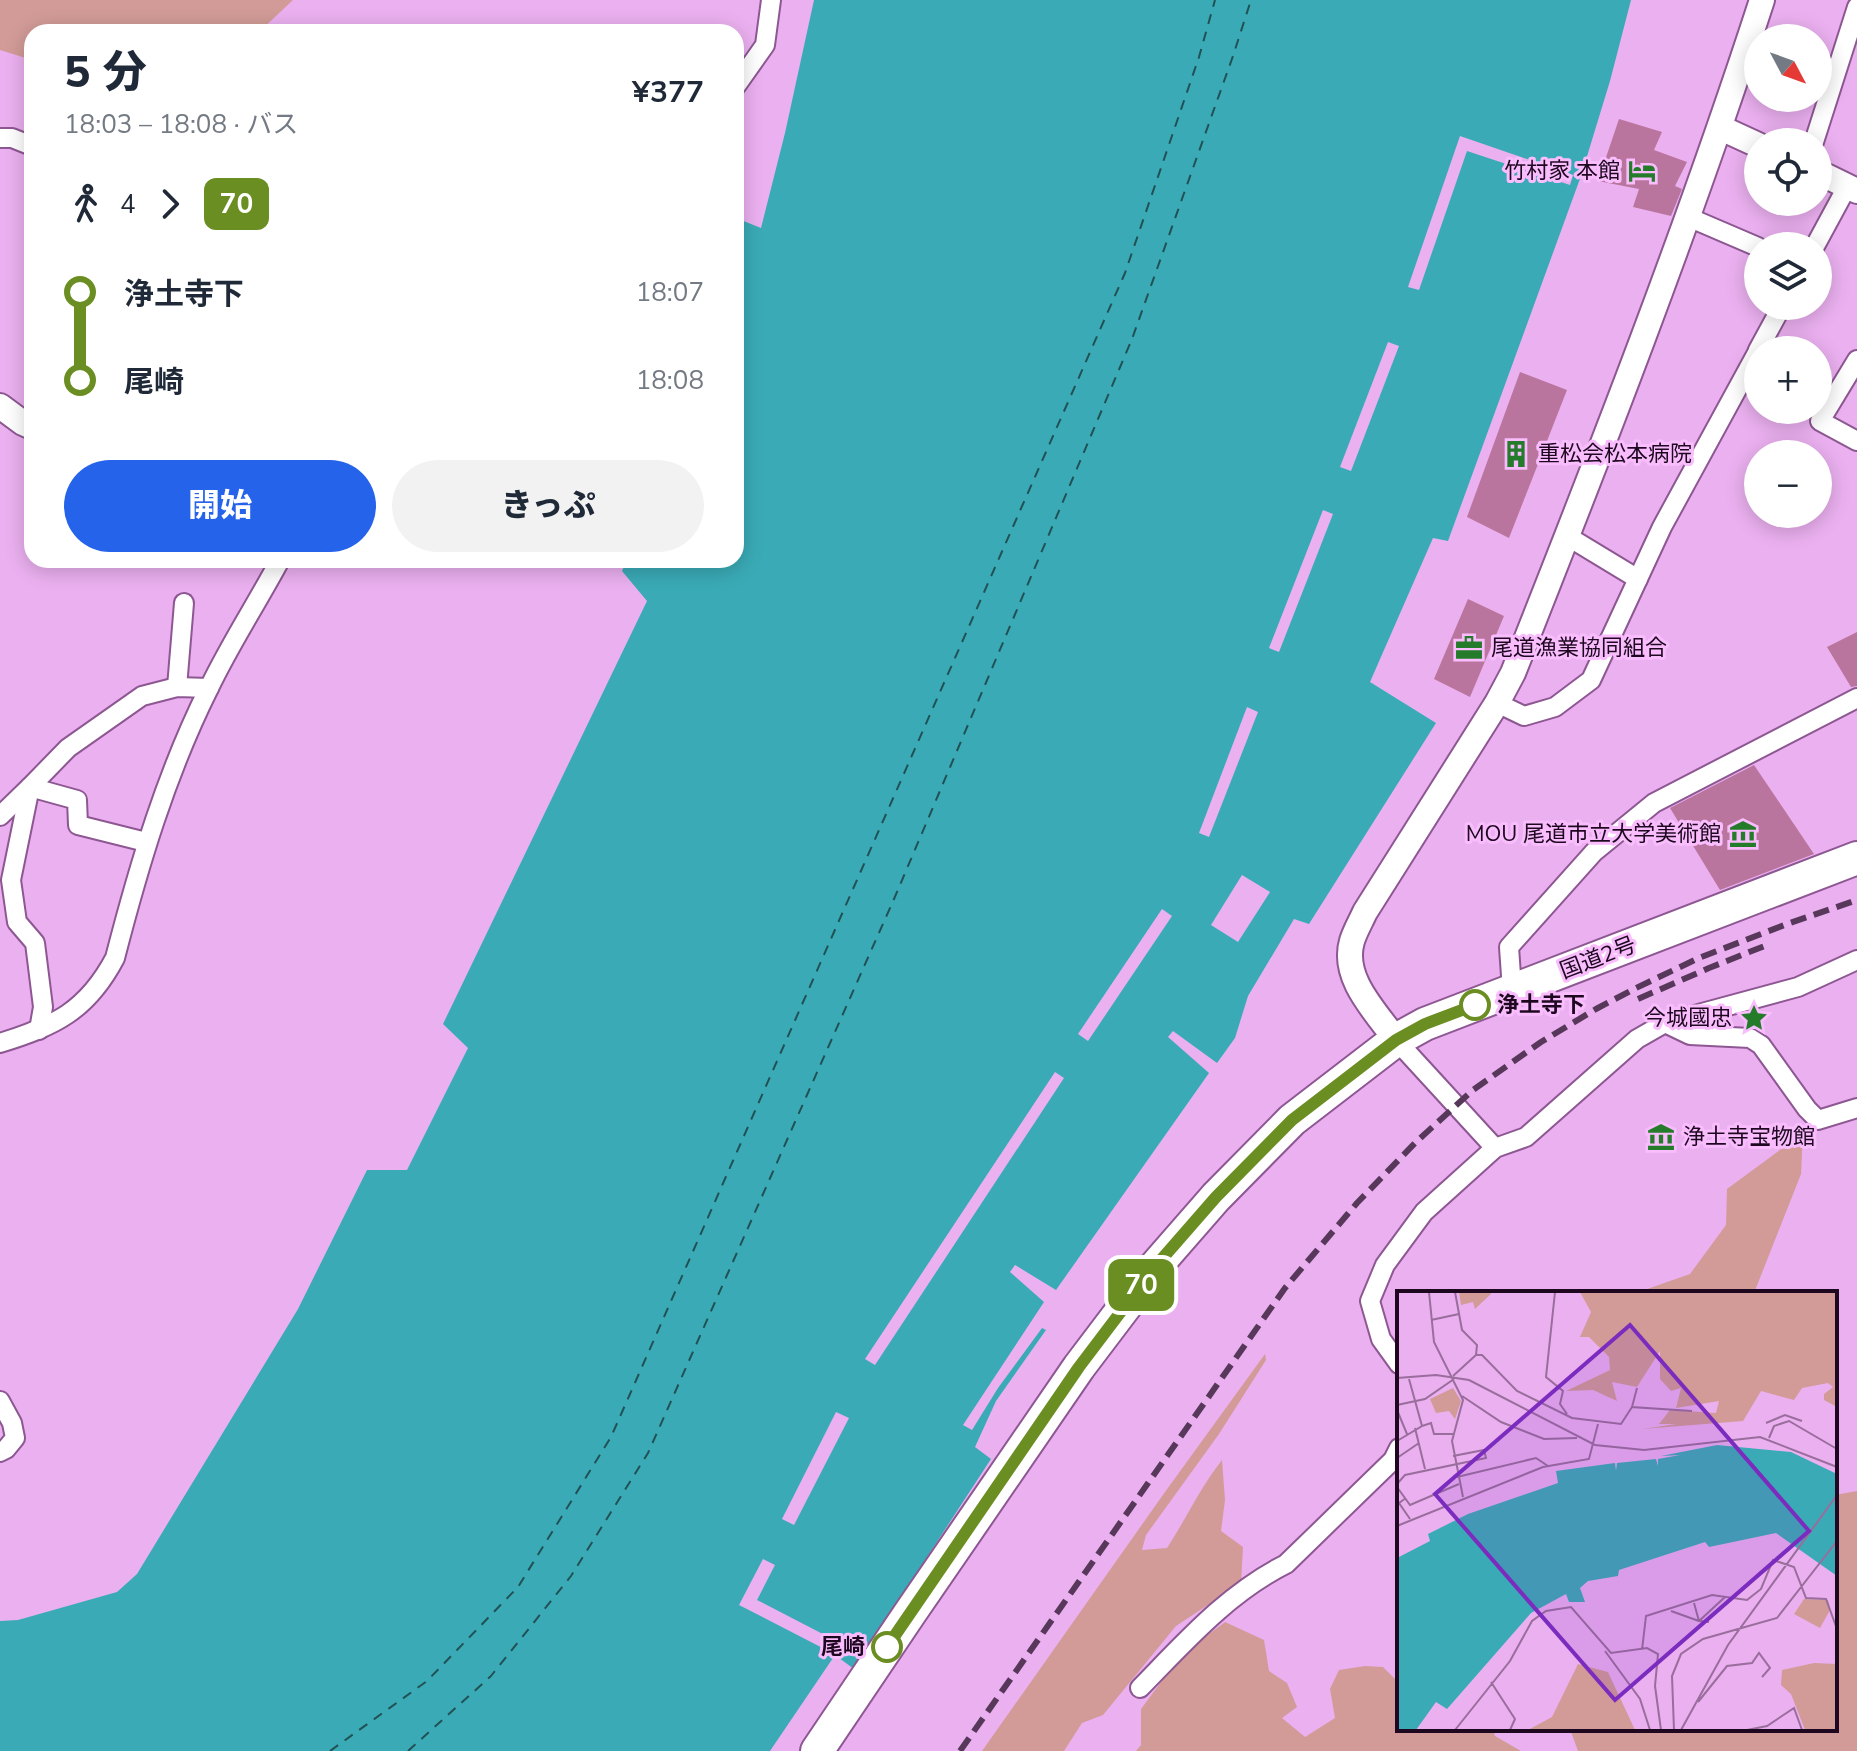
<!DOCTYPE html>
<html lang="ja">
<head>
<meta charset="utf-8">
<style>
	:root { --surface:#fff; --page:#f2f2f3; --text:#1f2937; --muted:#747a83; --accent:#2563eb }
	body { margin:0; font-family:"Nunito Sans","Noto Sans JP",sans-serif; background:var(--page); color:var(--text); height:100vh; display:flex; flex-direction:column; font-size:30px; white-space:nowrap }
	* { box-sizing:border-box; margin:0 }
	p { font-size:26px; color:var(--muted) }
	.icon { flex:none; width:44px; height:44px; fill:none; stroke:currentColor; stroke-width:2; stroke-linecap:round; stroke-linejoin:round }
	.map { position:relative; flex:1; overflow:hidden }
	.panel { position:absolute; left:24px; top:24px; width:720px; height:544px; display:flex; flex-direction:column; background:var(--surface); border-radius:24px; box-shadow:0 4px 20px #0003 }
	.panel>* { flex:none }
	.badge { padding:0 16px; border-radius:12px; font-size:28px; line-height:52px }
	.needle { width:52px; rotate:131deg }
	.tools { position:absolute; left:1744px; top:24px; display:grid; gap:16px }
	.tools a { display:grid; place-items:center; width:88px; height:88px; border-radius:50%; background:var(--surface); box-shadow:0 4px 20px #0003; font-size:40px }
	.map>.badge { position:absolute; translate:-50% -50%; box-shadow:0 0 0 4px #fff }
	.legs { display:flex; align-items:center; gap:12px; height:88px; padding:0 40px; font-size:26px }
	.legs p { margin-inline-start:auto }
	.summary { display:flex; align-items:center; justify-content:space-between; height:136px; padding:0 40px }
	h1 { font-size:44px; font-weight:800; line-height:60px }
	.button { display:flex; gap:16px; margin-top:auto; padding:16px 40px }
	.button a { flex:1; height:92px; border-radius:48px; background:var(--accent); color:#fff; font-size:32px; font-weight:800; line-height:92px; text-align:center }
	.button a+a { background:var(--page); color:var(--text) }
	ul { padding:0 40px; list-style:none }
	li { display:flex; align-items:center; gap:28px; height:88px; font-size:30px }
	li i { display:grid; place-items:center; width:12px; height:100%; margin:0 10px; background:currentColor }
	li i::after { content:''; width:20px; height:20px; margin:-10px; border:6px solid; border-radius:50%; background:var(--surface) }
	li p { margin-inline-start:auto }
	li:first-child i { background:linear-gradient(#0000 50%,currentColor 0) }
	li:last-child i { background:linear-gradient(currentColor 50%,#0000 0) }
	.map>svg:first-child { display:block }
</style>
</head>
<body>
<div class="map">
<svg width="1857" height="1751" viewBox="0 0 1857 1751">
	<rect width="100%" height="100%" fill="#ebb0f0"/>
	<!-- green -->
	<g fill="#d29b97">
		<polygon points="0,0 293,0 259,32 32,32 32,60 0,50"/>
		<polygon points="1803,1133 1801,1174 1754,1293 1636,1293 1690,1274 1726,1225 1727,1189"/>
		<path d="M 1265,1354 L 1266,1360 L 1219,1434 L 1146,1535 L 1142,1550 L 1167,1548 C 1186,1519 1200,1488 1222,1460 L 1225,1500 L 1221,1531 L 1243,1547 L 1241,1583 L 1176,1626 L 1103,1715 L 1082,1723 L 1064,1751 L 982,1751 L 1165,1492 Z"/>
		<polygon points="1857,1491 1857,1751 1578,1751 1570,1729 1835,1729 1835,1495"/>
		<polygon points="1225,1622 1264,1640 1269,1671 1287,1683 1297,1707 1282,1718 1305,1737 1335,1718 1330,1689 1339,1670 1365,1666 1383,1667 1399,1683 1399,1729 1493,1729 1495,1736 1521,1751 1136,1751 1141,1745 1141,1709 1181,1655"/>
	</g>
	<!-- water -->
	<polygon fill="#3aabb6" points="814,0 1631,0 1610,81 1581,176 1448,541 1433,538 1370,682 1436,723 1309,924 1294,919 1248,996 1235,1038 1217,1063 1173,1031 1168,1037 1209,1073 1056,1290 1015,1265 1010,1272 1044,1302 963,1425 972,1430 998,1388 1042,1328 1046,1330 996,1401 975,1447 991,1459 854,1669 835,1655 770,1751 0,1751 0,1621 18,1620 117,1592 137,1574 298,1309 367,1170 407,1170 468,1048 443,1024 647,601 622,571 627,560 736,560 736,385 740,367 736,366 736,218 761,228 785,133"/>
	<!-- pier -->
	<g fill="#ebb0f0">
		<polygon points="1460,136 1573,175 1570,185 1467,151 1419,290 1408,287"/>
		<polygon points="1388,342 1399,346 1351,471 1340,467"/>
		<polygon points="1323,510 1333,514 1279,652 1269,648"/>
		<polygon points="1247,707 1258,712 1209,837 1199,833"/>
		<polygon points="1242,875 1270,892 1238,942 1211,925"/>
		<polygon points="1162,909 1172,916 1088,1041 1078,1034"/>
		<polygon points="1055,1072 1064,1078 875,1365 865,1359"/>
		<polygon points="836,1412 849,1418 794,1525 782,1519"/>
		<polygon points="763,1559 775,1565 757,1600 846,1646 840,1657 739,1605"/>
	</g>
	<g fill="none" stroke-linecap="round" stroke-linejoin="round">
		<!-- ferry -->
		<g stroke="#215155" stroke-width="2" stroke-dasharray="10 8" stroke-linecap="butt">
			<polyline points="330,1751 427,1681 518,1587 611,1437 1125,273 1199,57 1215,0"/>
			<polyline points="408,1751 491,1676 571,1576 648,1453 894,899 1132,339 1233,56 1251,0"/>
		</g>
	</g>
	<!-- building -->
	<g fill="#ba759e">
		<polygon points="1619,119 1662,132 1654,150 1687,162 1675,186 1682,189 1671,216 1633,207 1639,189 1598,181"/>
		<polygon points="1520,372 1567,390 1509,538 1467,517"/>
		<polygon points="1468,599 1504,616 1470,697 1434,679"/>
		<polygon points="1857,632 1857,686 1851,687 1827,647"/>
		<polygon points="1754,765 1814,854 1720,890 1670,808"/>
	</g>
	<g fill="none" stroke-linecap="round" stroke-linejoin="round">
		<!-- street casing -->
		<g stroke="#8d5792" stroke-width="22">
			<g id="street">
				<polyline points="736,86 765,45 771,0"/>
				<polyline points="0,138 12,138 32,146"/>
				<polyline points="1814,142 1857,7"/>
				<polyline points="1688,217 1758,247"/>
				<polyline points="1815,246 1848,185"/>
				<polyline points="1758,350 1782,306"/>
				<polyline points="1857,360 1820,421 1857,441"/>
				<polyline points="1567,536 1638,579"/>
				<polyline points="177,687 184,603"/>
				<polyline points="1497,703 1524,716 1555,707 1591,680 1662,527 1758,351"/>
				<polyline points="0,816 30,787 77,800 78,825 146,842"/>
				<polyline points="1512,990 1509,947 1594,852 1654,803 1857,698"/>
				<polyline points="1665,1023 1690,1035 1750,1038 1761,1045 1807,1109 1818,1120 1857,1108"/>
				<polyline points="39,1030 43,1007 35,943 17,922 11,880 30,787 68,748 142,696 177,687 209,688"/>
				<polyline points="1396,1040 1495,1148"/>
				<path d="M 0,1043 C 55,1026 87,1011 115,958 C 139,865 166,774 209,688 C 230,644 257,603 280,560"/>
				<polyline points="1399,1364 1381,1339 1370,1301 1385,1265 1424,1212 1495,1148 1526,1137 1637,1039 1665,1023 1798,987 1857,960"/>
				<polyline points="0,1401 12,1423 15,1438 6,1449 0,1452"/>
				<path d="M 1140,1688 C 1185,1642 1228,1593 1286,1564 L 1393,1460 L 1399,1448"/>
			</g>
		</g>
		<!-- secondary casing -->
		<g stroke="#8d5792" stroke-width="28">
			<g id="secondary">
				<polyline points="1721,128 1758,145"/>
				<polyline points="1818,172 1857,191"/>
				<polyline points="0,406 23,423 32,427"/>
				<path d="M 1396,1040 C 1376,1012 1341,978 1352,941 C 1355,931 1361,921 1365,912 L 1497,703 L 1513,673 C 1601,451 1688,228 1762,0"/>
			</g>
		</g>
		<!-- highway casing -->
		<g stroke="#8d5792" stroke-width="36">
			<polyline id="highway" points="817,1751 910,1613 1079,1367 1154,1268 1216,1197 1292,1120 1396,1040 1425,1024 1857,858"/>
		</g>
		<!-- street -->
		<use href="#street" stroke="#fff" stroke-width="18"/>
		<!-- secondary -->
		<use href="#secondary" stroke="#fff" stroke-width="24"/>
		<!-- highway -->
		<use href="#highway" stroke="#fff" stroke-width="32"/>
		<!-- rail -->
		<g stroke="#57385a" stroke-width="6" stroke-dasharray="16 8" stroke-linecap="butt">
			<polyline points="1638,999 1709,968 1767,945"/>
			<polyline points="960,1751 1285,1288 1357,1203 1416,1142 1473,1090 1541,1042 1596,1009 1636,988 1699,958 1787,924 1857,900"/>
		</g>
	</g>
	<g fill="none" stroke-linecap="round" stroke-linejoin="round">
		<!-- line-1 casing -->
		<g stroke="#fff" stroke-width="18">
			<polyline id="line-1" points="887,1647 1079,1367 1154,1268 1216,1197 1292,1120 1396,1040 1425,1024 1475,1005"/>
		</g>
		<!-- line-1 -->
		<use href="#line-1" stroke="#6b8e23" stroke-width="12"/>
	</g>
	<!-- icons -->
	<defs>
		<g id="hotel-bare" transform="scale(2.16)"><path d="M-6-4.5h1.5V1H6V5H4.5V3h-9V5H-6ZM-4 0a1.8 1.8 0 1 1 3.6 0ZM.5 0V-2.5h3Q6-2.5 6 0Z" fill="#247c2a" stroke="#f9bdfd" stroke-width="2.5" paint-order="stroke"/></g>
		<g id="building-bare" transform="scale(2.16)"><path d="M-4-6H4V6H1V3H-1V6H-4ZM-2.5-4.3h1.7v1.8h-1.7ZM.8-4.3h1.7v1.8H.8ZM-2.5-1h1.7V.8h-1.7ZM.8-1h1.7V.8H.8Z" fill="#247c2a" stroke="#f9bdfd" stroke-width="2.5" paint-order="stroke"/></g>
		<g id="office-bare" transform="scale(2.16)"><path d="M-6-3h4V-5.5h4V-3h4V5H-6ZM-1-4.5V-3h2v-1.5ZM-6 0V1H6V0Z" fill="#247c2a" stroke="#f9bdfd" stroke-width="2.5" paint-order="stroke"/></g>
		<g id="museum-bare" transform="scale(2.16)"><path d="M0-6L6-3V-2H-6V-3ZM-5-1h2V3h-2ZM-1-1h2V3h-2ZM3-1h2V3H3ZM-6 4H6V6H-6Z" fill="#247c2a" stroke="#f9bdfd" stroke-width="2.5" paint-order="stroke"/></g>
		<g id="sight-bare" transform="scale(2.16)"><path d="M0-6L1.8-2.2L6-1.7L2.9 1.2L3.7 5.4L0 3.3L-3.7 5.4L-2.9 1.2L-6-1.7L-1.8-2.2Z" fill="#247c2a" stroke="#f9bdfd" stroke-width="2.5" paint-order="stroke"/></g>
	</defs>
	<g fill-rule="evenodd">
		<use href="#hotel-bare" x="1642" y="171"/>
		<use href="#building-bare" x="1516" y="454"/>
		<use href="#office-bare" x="1469" y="648"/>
		<use href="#museum-bare" x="1743" y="834"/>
		<use href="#sight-bare" x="1754" y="1018"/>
		<use href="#museum-bare" x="1661" y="1137"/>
	</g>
	<!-- markers -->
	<g fill="#fff" stroke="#6b8e23" stroke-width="4">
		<circle cx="1475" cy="1005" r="14"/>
		<circle cx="887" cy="1647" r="14"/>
	</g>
	<g text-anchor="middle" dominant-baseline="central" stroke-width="6" stroke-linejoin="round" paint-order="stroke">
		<!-- poi labels -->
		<g font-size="22" fill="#1d081f" stroke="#f9bdfd" text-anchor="end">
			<text x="1620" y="171">竹村家 本館</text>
			<text x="1538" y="454" text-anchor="start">重松会松本病院</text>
			<text x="1491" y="648" text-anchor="start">尾道漁業協同組合</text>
			<text x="1721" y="834">MOU 尾道市立大学美術館</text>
			<text x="1732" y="1018">今城國忠</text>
			<text x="1683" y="1137" text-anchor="start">浄土寺宝物館</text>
		</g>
		<!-- street labels -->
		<g font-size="22" fill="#1d081f" stroke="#f9bdfd">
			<text transform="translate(1598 958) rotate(-21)">国道2号</text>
		</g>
		<!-- stop labels -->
		<g font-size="22" font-weight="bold" fill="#1d081f" stroke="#f9bdfd" text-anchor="start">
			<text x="1497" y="1005">浄土寺下</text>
			<text x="865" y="1647" text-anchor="end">尾崎</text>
		</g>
	</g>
	<!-- overview -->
	<g transform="translate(1397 1291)">
		<rect width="440" height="440" fill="#ebb0f0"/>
		<path d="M 62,1 L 94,1 L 94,3 L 78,18 L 76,11 L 64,14 ZM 183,1 L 440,1 L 440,116 L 427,109 L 427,103 L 436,96 L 431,92 L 405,97 L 397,109 L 364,100 L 346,130 L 246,138 L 279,133 L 262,133 L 273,119 L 319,122 L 322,110 L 279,117 L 284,97 L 274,100 L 263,88 L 263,60 L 240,96 L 215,91 L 220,110 L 196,99 L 169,100 L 213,79 L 212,66 L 192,46 L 183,46 L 194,21 ZM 56,97 L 64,110 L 58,128 L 52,120 L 39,122 L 33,108 ZM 407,308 L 431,309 L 433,319 L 423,337 L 397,323 ZM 417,372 L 440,373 L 440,439 L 408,439 L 394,403 L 384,394 L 385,379 ZM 181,373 L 211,381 L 238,439 L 131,439 L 155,426 Z" fill="#d29b97"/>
		<path d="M 320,154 L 394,161 L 440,183 L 440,285 L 379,242 L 312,256 L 308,251 L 222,279 L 221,285 L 191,290 L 183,297 L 188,311 L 172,311 L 169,303 L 134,322 L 50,418 L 39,411 L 19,439 L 0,439 L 0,267 L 33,250 L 31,243 L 71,223 L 161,192 L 159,180 L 218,172 L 219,180 L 220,172 L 259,168 L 261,175 L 261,168 L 283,164 L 264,165 Z" fill="#3aabb6"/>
		<path fill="none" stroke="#3aabb6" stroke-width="4" d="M 0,317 L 146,251 L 316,197 L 374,195 L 427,219M 0,323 L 139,258 L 318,203 L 363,200 L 423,224"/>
		<path fill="none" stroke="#996d9c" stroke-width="2" d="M 32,1 L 37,51 L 66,109 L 55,150 L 66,206M 158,1 L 149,86 L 166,100 L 163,113 L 170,123M 34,29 L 62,23M 79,64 L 85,64 L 120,100 L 175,127 L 224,133 L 235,116M 56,85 L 79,64 L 80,54 L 65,39 L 58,1M 0,87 L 39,84 L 72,89 L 198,154 L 247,159 L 363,146 L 440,176M 240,97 L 235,116 L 295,120M 65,105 L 104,131 L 147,148 L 180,147M 0,114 L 28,108 L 57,88M 0,119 L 10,143M 369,132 L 388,124 L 405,130M 25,135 L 34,132 L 37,143 L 56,143M 18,137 L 28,178M 372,147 L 377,135 L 392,130 L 440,158M 0,150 L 25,135 L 12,88M 0,167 L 22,152M 60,186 L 139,167 L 151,175M 0,193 L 8,184 L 89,167 L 87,159 L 56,165M 0,196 L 13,214 L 62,193M 9,207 L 2,212 L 13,228M 0,235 L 146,176 L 192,168 L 201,133M 297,312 L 302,330 L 312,331M 274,320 L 302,330 L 328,306M 245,359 L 249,325 L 315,304 L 350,309 L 364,298 L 376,269 L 397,276 L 409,307 L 429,308 L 440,338M 208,360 L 243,408 L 253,439M 94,391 L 118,428 L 113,439M 301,411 L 330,375 L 355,372 L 362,362 L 373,377 L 365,386M 58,439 L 113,370 L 135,330 L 149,320 L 174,316 L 214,362 L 250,357 L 261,363 L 258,395 L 264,439M 277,439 L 275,385 L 284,363 L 306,348 L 380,327 L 440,250M 284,439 L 331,354 L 440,204M 350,439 L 370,435 L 397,417 L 405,439"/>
		<path fill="#7b2cbf" fill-opacity="0.15" stroke="#7b2cbf" stroke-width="4" d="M 233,34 L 412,240 L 218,409 L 38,203 Z"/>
		<rect width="440" height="440" fill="none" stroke="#1d081f" stroke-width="4"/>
	</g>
</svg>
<div class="tools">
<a><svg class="needle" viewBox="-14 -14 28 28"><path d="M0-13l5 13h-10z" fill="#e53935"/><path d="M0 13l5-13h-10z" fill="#747a83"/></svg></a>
<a><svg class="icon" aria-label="locate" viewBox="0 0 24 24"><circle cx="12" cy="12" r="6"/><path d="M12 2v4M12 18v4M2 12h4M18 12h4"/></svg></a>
<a><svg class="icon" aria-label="layers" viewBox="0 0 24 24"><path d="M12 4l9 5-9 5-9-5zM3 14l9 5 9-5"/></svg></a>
<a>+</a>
<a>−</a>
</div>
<b class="badge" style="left:1141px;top:1285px;background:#6b8e23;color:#fff">70</b>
<section class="panel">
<div class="summary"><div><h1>5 分</h1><p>18:03 – 18:08 · バス</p></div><b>¥377</b></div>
<div class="legs"><svg class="icon" aria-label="walk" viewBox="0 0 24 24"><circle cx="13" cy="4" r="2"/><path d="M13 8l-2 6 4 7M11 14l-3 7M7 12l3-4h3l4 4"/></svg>4<svg class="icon" aria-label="forward" viewBox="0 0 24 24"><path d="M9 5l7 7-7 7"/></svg><b class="badge" style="background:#6b8e23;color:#fff">70</b></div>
<ul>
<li><i style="color:#6b8e23"></i><b>浄土寺下</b><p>18:07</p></li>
<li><i style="color:#6b8e23"></i><b>尾崎</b><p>18:08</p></li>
</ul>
<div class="button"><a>開始</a><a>きっぷ</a></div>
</section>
</div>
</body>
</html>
